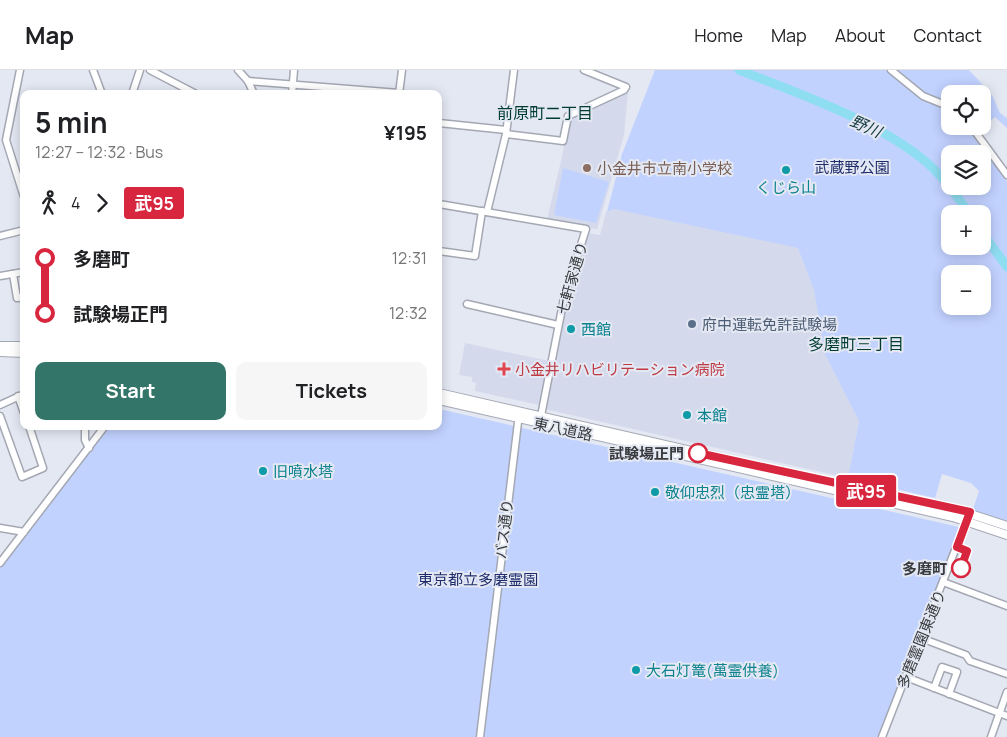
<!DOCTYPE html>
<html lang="en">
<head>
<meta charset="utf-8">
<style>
	:root { --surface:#fff; --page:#f6f6f6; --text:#202124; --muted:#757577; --line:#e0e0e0; --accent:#337669 }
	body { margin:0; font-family:Manrope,"Noto Sans JP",sans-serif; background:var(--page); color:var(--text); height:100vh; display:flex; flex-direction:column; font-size:19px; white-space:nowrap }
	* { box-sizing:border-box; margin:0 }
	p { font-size:16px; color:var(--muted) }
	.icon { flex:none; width:28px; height:28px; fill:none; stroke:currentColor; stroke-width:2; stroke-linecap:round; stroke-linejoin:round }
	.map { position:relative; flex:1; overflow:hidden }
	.sheet { position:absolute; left:20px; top:20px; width:422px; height:340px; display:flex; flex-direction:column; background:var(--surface); border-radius:10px; box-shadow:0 2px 12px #0003 }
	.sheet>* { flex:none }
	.badge { padding:0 10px; border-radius:4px; font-size:18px; line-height:32px }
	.fabs { position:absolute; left:941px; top:15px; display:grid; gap:10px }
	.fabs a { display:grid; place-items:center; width:50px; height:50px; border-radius:10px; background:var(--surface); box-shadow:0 2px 12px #0003; font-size:25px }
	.map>.badge { position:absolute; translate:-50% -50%; box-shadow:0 0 0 2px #fff }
	.legs { display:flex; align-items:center; gap:8px; height:55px; padding:0 15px; font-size:16px }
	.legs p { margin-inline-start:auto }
	.summary { display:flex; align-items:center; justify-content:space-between; height:85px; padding:0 15px }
	h1 { font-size:28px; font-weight:700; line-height:38px }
	.button { display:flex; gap:10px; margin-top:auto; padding:10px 15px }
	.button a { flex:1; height:58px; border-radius:10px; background:var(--accent); color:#fff; font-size:20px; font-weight:700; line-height:58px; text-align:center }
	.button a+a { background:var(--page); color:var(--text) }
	ul { padding:0 15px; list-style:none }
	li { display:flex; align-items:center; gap:18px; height:55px; font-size:19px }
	li i { display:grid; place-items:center; width:8px; height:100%; margin:0 6px; background:currentColor }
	li i::after { content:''; width:12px; height:12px; margin:-6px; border:4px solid; border-radius:50%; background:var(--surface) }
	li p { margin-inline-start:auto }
	li:first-child i { background:linear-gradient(#0000 50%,currentColor 0) }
	li:last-child i { background:linear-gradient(currentColor 50%,#0000 0) }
	header { display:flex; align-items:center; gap:30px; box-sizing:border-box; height:70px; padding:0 25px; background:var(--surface); border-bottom:1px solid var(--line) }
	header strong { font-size:24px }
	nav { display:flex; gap:28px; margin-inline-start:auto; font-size:18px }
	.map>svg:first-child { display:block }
</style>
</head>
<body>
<header>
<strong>Map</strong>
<nav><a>Home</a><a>Map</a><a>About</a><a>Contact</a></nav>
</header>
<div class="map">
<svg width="1007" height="667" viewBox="0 0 1007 667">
	<rect width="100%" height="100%" fill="#e4e8f3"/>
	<!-- built -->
	<g fill="#d4daec">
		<polygon points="628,22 624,65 597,159 547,149 562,87 569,46"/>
		<polygon points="626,135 793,174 804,183 817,220 828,286 859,351 848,408 545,339 566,228 587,163 600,165 606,142"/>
		<polygon points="465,273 549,291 539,335 475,321 476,313 472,312 472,307 459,305"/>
	</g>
	<!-- green -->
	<g fill="#c2d2ff" fill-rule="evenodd">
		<path d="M 655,0 L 887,0 L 923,28 L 950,41 L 950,56 L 967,56 L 973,62 L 1007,111 L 1007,454 L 972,442 L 979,421 L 971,413 L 942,404 L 935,428 L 848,408 L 859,351 L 825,284 L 814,220 L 798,178 L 614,139 L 607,142 L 622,84 ZM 950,84 L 982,84 L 982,116 L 950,116 ZM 950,144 L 982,144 L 982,176 L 950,176 ZM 950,204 L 982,204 L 982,236 L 950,236 Z"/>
		<polygon points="895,0 969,0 992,25 1000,43 1007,48 1007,58 995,47 978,62 974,56 982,56 982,24 950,24 950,34 924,25"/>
		<polygon points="563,98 609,112 596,153 554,145"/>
		<polygon points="439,339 959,457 961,461 880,667 0,667 0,496 108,356 439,356"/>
	</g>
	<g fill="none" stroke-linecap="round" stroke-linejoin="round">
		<!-- river -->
		<g stroke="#8fddf1" stroke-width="9">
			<path d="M 739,0 C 797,23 870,48 920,87 C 940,102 955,124 970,144"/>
			<polyline points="982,162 1007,197"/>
		</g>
		<!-- minor casing -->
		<g stroke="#a4a8b3" stroke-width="9">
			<g id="minor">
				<polyline points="20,0 6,70 24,127"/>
				<polyline points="93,0 102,24"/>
				<polyline points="150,0 196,24"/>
				<polyline points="238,0 248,11 254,24"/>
				<polyline points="891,0 923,26 950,37"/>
				<polyline points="248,11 399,23"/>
				<polyline points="132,24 140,0"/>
				<polyline points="292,24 294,0"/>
				<polyline points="399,24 402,0"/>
				<polyline points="439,53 506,60"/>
				<polyline points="971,56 1007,105"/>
				<polyline points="506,64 563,71 568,46 624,20 626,17 584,0"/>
				<polyline points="439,134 586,159 564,228 541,346"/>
				<polyline points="487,142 506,64 514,0"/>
				<polyline points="0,166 24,160"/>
				<polyline points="439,181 475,186 482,141"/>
				<polyline points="13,204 17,228 24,227"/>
				<polyline points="0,206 24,202"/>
				<polyline points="467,234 558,255"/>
				<polyline points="18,326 24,343"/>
				<polyline points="0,335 24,324"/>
				<polyline points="0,346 22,407 43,398 29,356"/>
				<polyline points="85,356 85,370 89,378"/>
				<polyline points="0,458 24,462"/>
				<polyline points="0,493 105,356"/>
				<polyline points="943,512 1007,536"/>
				<polyline points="921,568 966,585 970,591 1007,604"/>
				<polyline points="906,607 1007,646"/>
				<polyline points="934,618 942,597 957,602 949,624"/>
				<polyline points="480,667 519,344"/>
				<polyline points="882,667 968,447"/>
				<polyline points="991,667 1007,622"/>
			</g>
		</g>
		<!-- major casing -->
		<g stroke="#a4a8b3" stroke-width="10">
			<g id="major">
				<polyline points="0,276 24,276"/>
				<polyline points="0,282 24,283"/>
				<polyline points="439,323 857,419 955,439 1007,456"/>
				<polyline points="439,330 953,447 1007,465"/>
			</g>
		</g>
		<!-- minor -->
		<use href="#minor" stroke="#fff" stroke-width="6"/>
		<!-- major -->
		<use href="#major" stroke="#fff" stroke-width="8"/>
	</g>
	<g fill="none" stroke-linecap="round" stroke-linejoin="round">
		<!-- line-1 casing -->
		<g stroke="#fff" stroke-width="11">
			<polyline id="line-1" points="698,383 970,442 957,477 967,481 961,498"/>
		</g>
		<!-- line-1 -->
		<use href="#line-1" stroke="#d7263d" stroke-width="8"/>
	</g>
	<!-- markers -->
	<circle fill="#8d6e63" stroke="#e4e8f3" stroke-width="2" cx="587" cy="98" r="5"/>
	<g fill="#0f9aa8" stroke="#e4e8f3" stroke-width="2">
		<circle cx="786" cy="100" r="5"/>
		<circle cx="571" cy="259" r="5"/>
		<circle cx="687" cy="345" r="5"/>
		<circle cx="263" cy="401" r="5"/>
		<circle cx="655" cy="422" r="5"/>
		<circle cx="636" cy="600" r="5"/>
	</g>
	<circle fill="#5c6f8a" stroke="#e4e8f3" stroke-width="2" cx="692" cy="254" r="5"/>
	<path fill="#e0444e" stroke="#e4e8f3" stroke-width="2" d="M501.5 291.5h5v5h5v5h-5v5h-5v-5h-5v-5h5z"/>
	<g fill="#fff" stroke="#d7263d" stroke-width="2.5">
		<circle cx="698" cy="383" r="9"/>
		<circle cx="961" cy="498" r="9"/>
	</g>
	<g text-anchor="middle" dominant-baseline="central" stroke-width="4" stroke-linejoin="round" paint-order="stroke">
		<!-- park labels -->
		<g font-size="15" fill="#1e2c6b" stroke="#e4e8f3">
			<text x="852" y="97">武蔵野公園</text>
			<text x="478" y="509">東京都立多磨霊園</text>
		</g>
		<!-- education labels -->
		<g font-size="15" fill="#785e54" stroke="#e4e8f3" text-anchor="start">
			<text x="597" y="98">小金井市立南小学校</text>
		</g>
		<!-- culture labels -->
		<g font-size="15" fill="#0d838f" stroke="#e4e8f3" text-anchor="start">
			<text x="786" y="117" text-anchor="middle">くじら山</text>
			<text x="581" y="259">西館</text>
			<text x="697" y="345">本館</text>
			<text x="273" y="401">旧噴水塔</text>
			<text x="665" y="422">敬仰忠烈（忠霊塔）</text>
			<text x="646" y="600">大石灯篭(萬霊供養)</text>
		</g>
		<!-- street labels -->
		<g font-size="15" fill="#383a3e" stroke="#e4e8f3">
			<text transform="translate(572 208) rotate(-74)">七軒家通り</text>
			<text transform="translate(563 359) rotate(12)">東八道路</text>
			<text transform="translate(504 459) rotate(-83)">バス通り</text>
			<text transform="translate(921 569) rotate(-68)">多磨霊園東通り</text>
		</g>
		<!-- service labels -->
		<g font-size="15" fill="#4e5e75" stroke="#e4e8f3" text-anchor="start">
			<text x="702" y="254">府中運転免許試験場</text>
		</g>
		<!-- health labels -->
		<g font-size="15" fill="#be3a42" stroke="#e4e8f3" text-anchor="start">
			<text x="515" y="299">小金井リハビリテーション病院</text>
		</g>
		<!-- stop labels -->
		<g font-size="15" font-weight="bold" fill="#383a3e" stroke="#e4e8f3" text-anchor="end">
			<text x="684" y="383">試験場正門</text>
			<text x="947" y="498">多磨町</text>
		</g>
		<!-- neighbourhood labels -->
		<g font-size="16" fill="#003c32" stroke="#e4e8f3">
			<text x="545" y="43">前原町二丁目</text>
			<text x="856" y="274">多磨町三丁目</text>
		</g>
		<!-- water labels -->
		<g font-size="16" font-style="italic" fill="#143a42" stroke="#e4e8f3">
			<text transform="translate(866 56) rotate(24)">野川</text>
		</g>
	</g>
</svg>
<div class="fabs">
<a><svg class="icon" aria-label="locate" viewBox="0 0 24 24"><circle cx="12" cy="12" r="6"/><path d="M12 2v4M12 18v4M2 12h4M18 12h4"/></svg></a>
<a><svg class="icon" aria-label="layers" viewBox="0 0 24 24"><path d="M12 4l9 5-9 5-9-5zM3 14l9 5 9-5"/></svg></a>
<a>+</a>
<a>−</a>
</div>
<b class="badge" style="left:866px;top:421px;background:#d7263d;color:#fff">武95</b>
<section class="sheet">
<div class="summary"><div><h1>5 min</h1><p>12:27 – 12:32 · Bus</p></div><b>¥195</b></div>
<div class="legs"><svg class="icon" aria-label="walk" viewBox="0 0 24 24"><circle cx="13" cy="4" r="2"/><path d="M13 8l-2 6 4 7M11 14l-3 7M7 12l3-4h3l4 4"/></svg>4<svg class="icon" aria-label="forward" viewBox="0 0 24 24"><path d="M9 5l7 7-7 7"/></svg><b class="badge" style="background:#d7263d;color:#fff">武95</b></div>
<ul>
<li><i style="color:#d7263d"></i><b>多磨町</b><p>12:31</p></li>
<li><i style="color:#d7263d"></i><b>試験場正門</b><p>12:32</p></li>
</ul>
<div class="button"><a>Start</a><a>Tickets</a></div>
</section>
</div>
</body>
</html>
